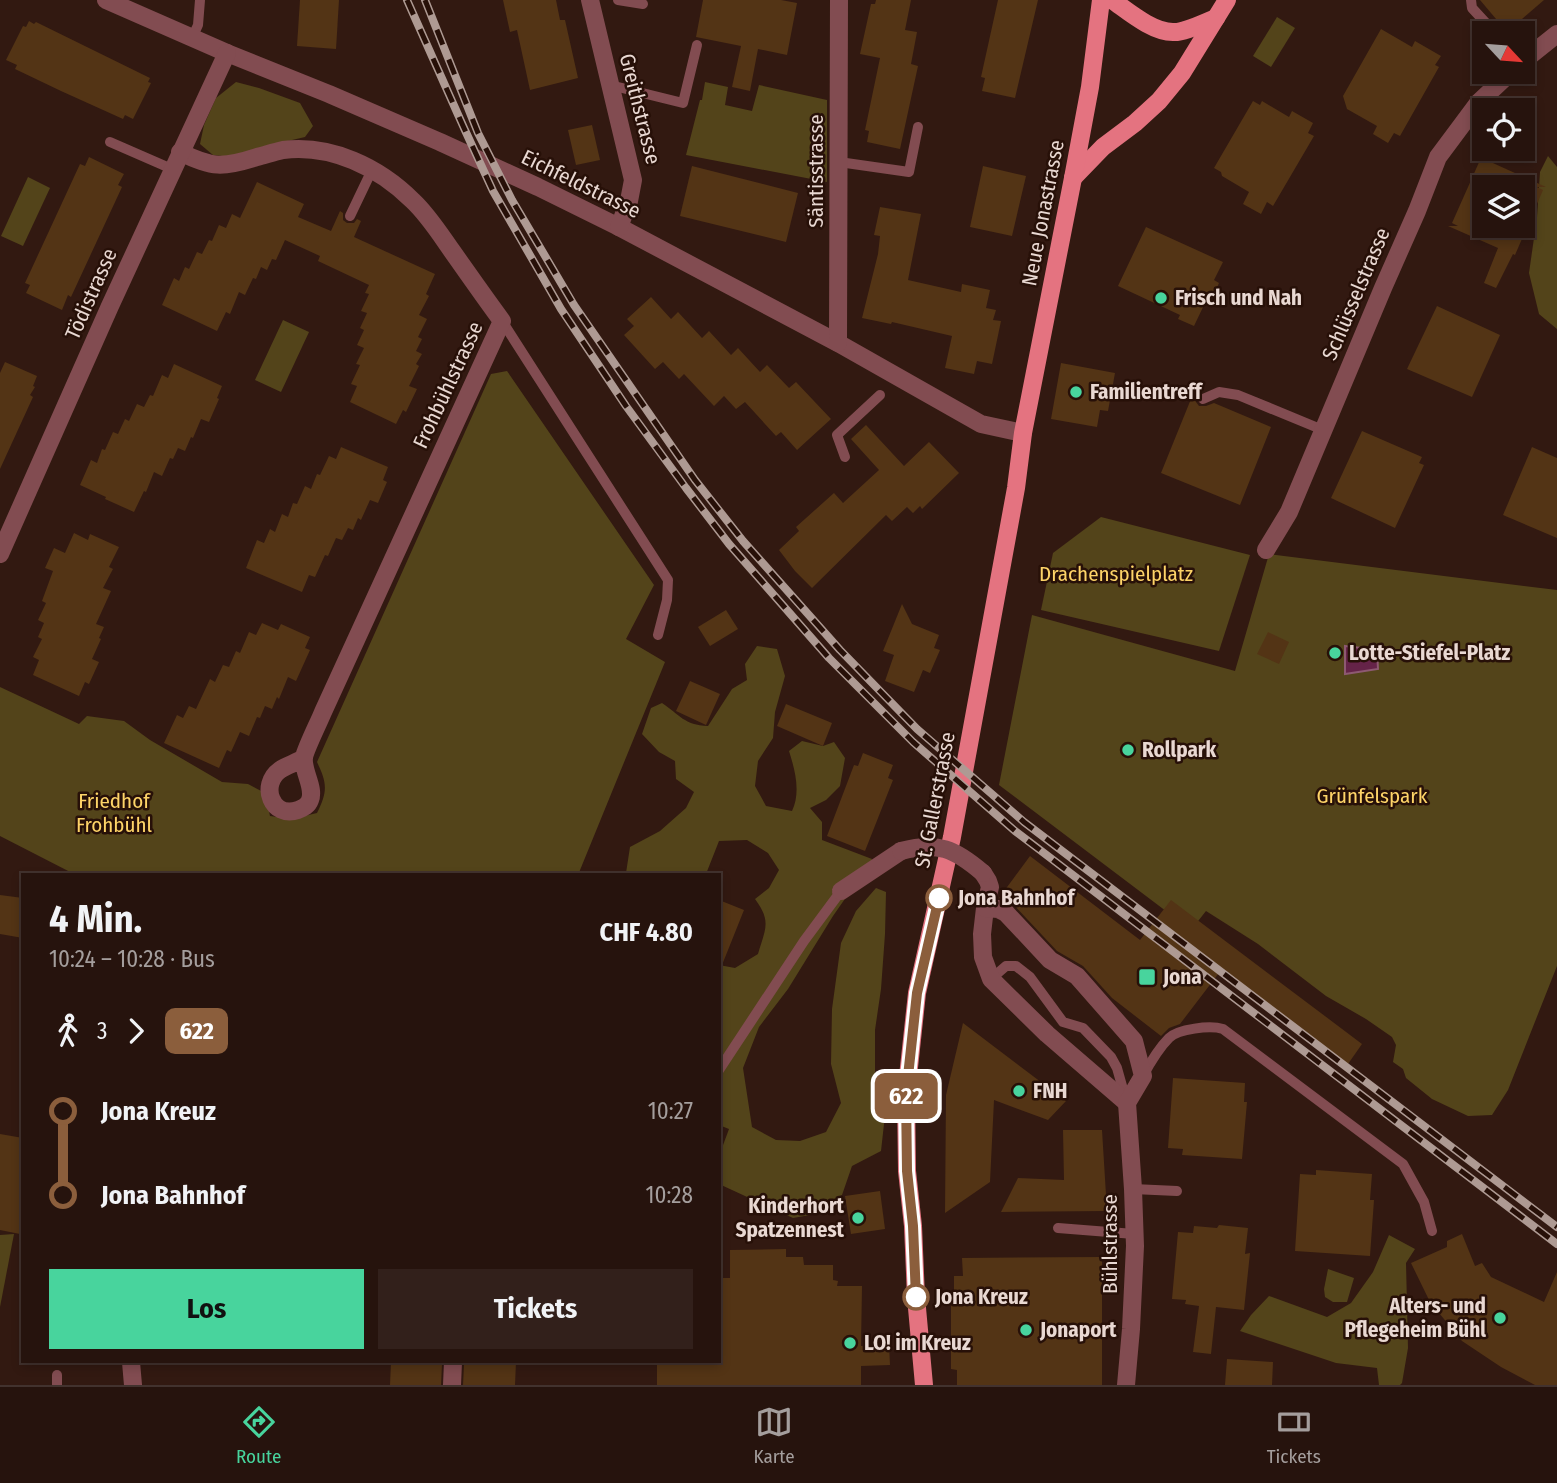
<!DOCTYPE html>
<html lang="de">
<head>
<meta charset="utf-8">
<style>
	:root { --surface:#26130d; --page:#32201b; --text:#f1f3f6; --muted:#a49e9d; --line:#42322e; --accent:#48d49d }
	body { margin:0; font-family:"Fira Sans Condensed",sans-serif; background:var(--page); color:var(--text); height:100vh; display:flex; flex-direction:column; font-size:26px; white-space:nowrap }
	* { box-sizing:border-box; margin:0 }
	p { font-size:23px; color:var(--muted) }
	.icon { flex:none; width:38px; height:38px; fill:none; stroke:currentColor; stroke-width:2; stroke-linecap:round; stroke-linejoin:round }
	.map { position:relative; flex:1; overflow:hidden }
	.drawer { position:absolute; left:21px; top:873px; width:700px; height:490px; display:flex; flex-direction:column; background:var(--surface); border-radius:0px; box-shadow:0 4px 10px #0003,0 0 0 2px var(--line) }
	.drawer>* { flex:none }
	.badge { padding:0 14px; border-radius:10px; font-size:24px; line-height:46px }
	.needle { width:46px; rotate:116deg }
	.tools { position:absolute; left:1472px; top:21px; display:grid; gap:14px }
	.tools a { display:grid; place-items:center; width:63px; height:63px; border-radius:0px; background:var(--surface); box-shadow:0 4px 10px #0003,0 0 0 2px var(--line); font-size:35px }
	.map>.badge { position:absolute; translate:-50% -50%; box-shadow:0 0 0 4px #fff }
	.legs { display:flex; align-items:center; gap:10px; height:77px; padding:0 28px; font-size:23px }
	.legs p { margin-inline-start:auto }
	.overview { display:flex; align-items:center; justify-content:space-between; height:119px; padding:0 28px }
	h1 { font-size:38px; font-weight:700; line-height:52px }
	.primary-button { display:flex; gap:14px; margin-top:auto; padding:14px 28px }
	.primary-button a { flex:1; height:80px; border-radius:0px; background:var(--accent); color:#111; font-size:28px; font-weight:700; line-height:80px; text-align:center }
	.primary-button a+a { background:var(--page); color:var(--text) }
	ul { padding:0 28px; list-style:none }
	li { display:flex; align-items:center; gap:24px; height:84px; font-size:26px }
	li i { display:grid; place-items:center; width:10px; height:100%; margin:0 9px; background:currentColor }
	li i::after { content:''; width:18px; height:18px; margin:-9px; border:5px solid; border-radius:50%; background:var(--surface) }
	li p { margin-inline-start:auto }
	li:first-child i { background:linear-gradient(#0000 50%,currentColor 0) }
	li:last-child i { background:linear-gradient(currentColor 50%,#0000 0) }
	.tabs { display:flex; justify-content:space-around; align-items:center; height:98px; border-top:2px solid var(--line); background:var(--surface); font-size:19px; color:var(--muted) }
	.tabs a { display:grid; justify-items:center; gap:4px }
	.tabs .on { color:var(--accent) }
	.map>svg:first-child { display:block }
</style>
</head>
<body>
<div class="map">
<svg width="1557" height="1385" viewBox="0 0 1557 1385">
	<rect width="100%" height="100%" fill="#321911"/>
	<!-- green -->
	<g fill="#53441a">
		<polygon points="1277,17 1295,28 1271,67 1253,56"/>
		<polygon points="236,82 259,88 300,103 313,126 305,137 262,147 232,157 213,155 200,144 204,125 216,98"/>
		<polygon points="705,82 728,87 725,105 752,111 759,85 827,100 827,182 686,155 700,100 702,100"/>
		<polygon points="1548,156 1557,167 1557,329 1539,314 1529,273 1537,217 1540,172"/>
		<polygon points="28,177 50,188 23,246 1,236"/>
		<polygon points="283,320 309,332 281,392 255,380"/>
		<path d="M 507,371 L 654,585 L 626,639 L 665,662 L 578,875 L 76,875 L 0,836 L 0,687 L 79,724 L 87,716 L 124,721 L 150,740 L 222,782 L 248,784 L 265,793 L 270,816 L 292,819 L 317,813 C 328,791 327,783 317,762 L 491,374 Z"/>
		<polygon points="1101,517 1250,555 1219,651 1041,610 1053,553"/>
		<polygon points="1269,554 1557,590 1557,966 1508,1090 1492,1115 1468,1116 1432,1099 1406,1078 1403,1069 1393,1062 1396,1045 1392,1037 1366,1019 1326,996 1258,944 1206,911 1191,930 999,785 1032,615 1235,671"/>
		<path d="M 757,646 L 777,649 L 785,676 L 775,712 L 773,738 L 758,761 L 755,786 L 766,806 L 792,811 C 801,792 795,770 789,751 L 802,741 L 823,746 L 834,742 L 845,758 L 840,786 L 826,800 L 810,808 L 822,822 L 822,840 L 872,859 L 864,885 L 849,893 L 833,916 L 788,989 L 759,1027 L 743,1068 L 752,1127 L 776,1140 L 800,1141 L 826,1132 L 841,1103 L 831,1064 L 832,1009 L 841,943 L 856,911 L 876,888 L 886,892 L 885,934 L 881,989 L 875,1030 L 875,1078 L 885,1115 L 881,1151 L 852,1166 L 842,1195 L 816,1214 L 793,1218 L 719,1184 L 719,1156 L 729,1129 L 719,1125 L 719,965 L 735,968 L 758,954 C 765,929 772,922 755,899 L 769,888 L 779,870 L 768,853 L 747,840 L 719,841 L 706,874 L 703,875 L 682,875 L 675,872 L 670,875 L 627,875 L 626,873 L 630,847 L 660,831 L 686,808 L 694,792 L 676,779 L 675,761 L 659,752 L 642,734 L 651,708 L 662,703 C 680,715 684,725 708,726 L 732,689 L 747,680 L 745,664 Z"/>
		<polygon points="14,1234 0,1307 0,1235"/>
		<polygon points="1389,1235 1415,1249 1406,1263 1408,1348 1402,1383 1400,1385 1379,1385 1377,1368 1336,1363 1240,1331 1251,1315 1269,1296 1327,1317 1351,1303 1373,1272"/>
		<polygon points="1328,1269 1354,1278 1347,1302 1333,1302 1325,1297 1324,1289"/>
	</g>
	<!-- water -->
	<polygon fill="#652348" stroke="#8d5971" stroke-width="2" points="1345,646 1377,650 1378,669 1345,674"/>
	<!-- building -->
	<g fill="#533415" fill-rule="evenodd">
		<polygon points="300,0 339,0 336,49 297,46"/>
		<polygon points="503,0 556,0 560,20 565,20 578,78 530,90 517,30 510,32"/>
		<polygon points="703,0 781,0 797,3 787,55 758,49 750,91 732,87 741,46 696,37"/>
		<polygon points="876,0 911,0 905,30 917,32 911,64 918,66 900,149 867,142 869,131 865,130 880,58 860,54 871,4 875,4"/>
		<polygon points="998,0 1038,0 1015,98 982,91 985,78 981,77"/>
		<polygon points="1480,0 1544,0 1507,32"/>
		<polygon points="29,21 34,24 36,22 150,78 148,82 151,83 133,119 125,115 123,119 61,91 15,69 17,65 6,60 23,26 26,27"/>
		<polygon points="1381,29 1412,47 1415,41 1441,56 1435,65 1439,67 1400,136 1394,133 1388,143 1373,134 1377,126 1347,109 1343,96"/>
		<polygon points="1253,101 1260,105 1262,101 1289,117 1292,111 1313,123 1308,133 1314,136 1273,206 1267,202 1261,214 1243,204 1249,192 1222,176 1221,172 1214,168"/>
		<polygon points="592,125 600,160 576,165 568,130"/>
		<path d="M 1484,151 L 1484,159 L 1546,187 L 1537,187 L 1543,190 L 1515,255 L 1513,254 L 1496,288 L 1484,283 L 1498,248 L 1448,226 L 1458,226 L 1452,223 ZM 1484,187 L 1522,187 L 1522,226 L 1484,226 Z"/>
		<polygon points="89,157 124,174 118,185 122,187 71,297 68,295 62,310 26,293 30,285 25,283 80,164 85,166"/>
		<polygon points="692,166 798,193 786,242 680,216"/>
		<polygon points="983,166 1026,176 1012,236 970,227"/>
		<polygon points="257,182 304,204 298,217 331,231 340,211 343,213 343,220 347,223 354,223 357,219 361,221 354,237 435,274 426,294 429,296 419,315 427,319 418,337 422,339 416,351 422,354 416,364 419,366 409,386 417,389 406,412 403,410 396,424 350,402 357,386 351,384 360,365 356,364 364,348 357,345 364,330 360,328 367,313 361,311 369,294 365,293 369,285 318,261 320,256 285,240 276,260 272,259 267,270 261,267 256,279 253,278 245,295 239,292 230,314 226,312 217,331 162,305 174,278 179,281 185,267 189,269 197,252 202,254 209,240 212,241 219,225 226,228 232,214 240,218"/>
		<polygon points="880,207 921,214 908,280 961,292 962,284 990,290 986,308 996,310 993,320 1001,321 992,364 977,361 974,374 945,368 952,336 892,322 891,324 862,318 878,254 880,236 874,235"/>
		<polygon points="1146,227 1223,262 1214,280 1219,283 1209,305 1205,303 1194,326 1178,319 1180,315 1118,286"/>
		<polygon points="651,297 671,319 678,312 702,338 709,331 731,355 738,348 760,372 767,365 789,388 796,382 831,419 797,450 781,432 776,436 745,402 736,409 724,396 714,406 684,374 679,379 663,362 655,369 624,335 634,326 627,319"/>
		<polygon points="1437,306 1500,335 1472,397 1407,369"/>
		<polygon points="5,362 37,376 33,386 35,387 30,395 33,397 0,469 0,373"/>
		<polygon points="1061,363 1115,373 1108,411 1100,410 1097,427 1051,419"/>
		<polygon points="174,364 222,386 217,398 219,399 209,422 201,419 193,438 191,437 185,451 178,448 173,459 170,458 162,476 154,472 146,492 144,491 134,512 105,499 106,497 80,485 91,460 97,463 102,449 105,450 113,432 118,434 125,419 129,421 137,404 144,407 150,395 153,396 162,375 168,378"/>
		<polygon points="1193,394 1196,396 1196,402 1199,406 1206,406 1214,403 1271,427 1240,505 1161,473"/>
		<polygon points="866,425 904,466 929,442 959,473 922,509 920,506 913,513 907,507 892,521 886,515 812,588 795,571 779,550 799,531 796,527 834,493 843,503 879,470 851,439"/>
		<polygon points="1362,431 1422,457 1419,463 1424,465 1395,528 1331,498"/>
		<polygon points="341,447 388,467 383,480 387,482 378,503 370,500 361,520 358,518 353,530 348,528 342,540 336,538 328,556 325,555 315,577 309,575 302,592 246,568 257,540 264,543 270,529 275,532 282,514 288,517 293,503 297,504 305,486 311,489 317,474 320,475 329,456 336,459"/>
		<polygon points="1532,447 1557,458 1557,538 1503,515"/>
		<polygon points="74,533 88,540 90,534 119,547 109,567 113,569 103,588 111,591 96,624 104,627 99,638 101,639 92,659 99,662 89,684 85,682 79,696 33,675 39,660 33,657 42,639 38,637 44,623 38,620 46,603 42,601 53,571 45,568 54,548 65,553"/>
		<polygon points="902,604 912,624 939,635 934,648 940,650 930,673 923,670 914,692 885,681 894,655 883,651"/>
		<polygon points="726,610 738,629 710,646 698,627"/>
		<polygon points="262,623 278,630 281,624 310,637 305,648 310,650 296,681 288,677 279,699 277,697 272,709 265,706 260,718 257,717 249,736 240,732 231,752 227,750 219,768 164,743 177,715 183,718 189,706 196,709 210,679 215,682 223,665 229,667 236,651 240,653 249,632 256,635"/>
		<polygon points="1268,632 1289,642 1279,664 1257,654"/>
		<polygon points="690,681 720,694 706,725 676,711"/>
		<polygon points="786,704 832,723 823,746 777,726"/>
		<polygon points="863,753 893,765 888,778 893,780 865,851 827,836 854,765 858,766"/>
		<polygon points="1030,856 1140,940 1171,900 1362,1044 1348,1064 1222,969 1180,1024 1169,1028 1161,1036 1112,998 1083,966 1057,951 1014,905 999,898"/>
		<polygon points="0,895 23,898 23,938 0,934"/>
		<polygon points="719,900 744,910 720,970 719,970"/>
		<polygon points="963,1023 1066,1101 1048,1120 994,1100 990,1182 945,1213 946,1095"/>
		<polygon points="1173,1078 1245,1083 1244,1102 1247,1102 1242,1159 1182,1155 1183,1149 1168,1148"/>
		<polygon points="1063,1130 1102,1130 1107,1211 1001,1212 1018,1178 1064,1180"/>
		<polygon points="0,1134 23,1138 23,1163 20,1163 23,1216 20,1234 0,1230"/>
		<polygon points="1316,1170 1372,1174 1370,1200 1374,1200 1370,1256 1295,1251 1300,1174 1316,1175"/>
		<polygon points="880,1191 885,1229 851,1234 845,1196"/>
		<polygon points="1219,1225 1248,1228 1245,1254 1250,1253 1244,1310 1216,1307 1211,1354 1193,1352 1199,1306 1185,1304 1186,1300 1172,1299 1178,1232 1193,1233 1194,1226 1217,1228"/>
		<polygon points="1462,1234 1475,1266 1482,1263 1491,1277 1544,1302 1557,1272 1557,1385 1535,1385 1501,1367 1462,1341 1430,1302 1411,1263 1447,1247 1447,1241"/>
		<polygon points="786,1249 786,1257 803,1257 804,1265 833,1265 833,1280 838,1281 837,1286 862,1286 861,1346 889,1344 890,1365 861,1366 861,1385 657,1385 657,1362 719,1362 719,1278 730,1278 730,1250"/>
		<polygon points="1102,1257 1102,1385 957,1385 957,1370 951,1369 951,1292 954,1292 954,1276 963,1276 962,1258"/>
		<polygon points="1227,1359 1273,1362 1272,1385 1225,1385"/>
		<polygon points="391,1362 433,1362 433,1363 442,1364 441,1385 390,1385"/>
		<polygon points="471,1362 516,1362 515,1385 463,1385 464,1365 471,1365"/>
	</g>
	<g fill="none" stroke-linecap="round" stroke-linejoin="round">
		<!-- service -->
		<g stroke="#824c51" stroke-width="10">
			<polyline points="618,0 643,4"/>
			<polyline points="1471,0 1472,8 1495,33"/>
			<polyline points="192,38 198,25 200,0"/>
			<polyline points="610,85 683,103 697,45"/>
			<polyline points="110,142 172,169"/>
			<polyline points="839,162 909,172 918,127"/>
			<polyline points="350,216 372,170"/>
			<polyline points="502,321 668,580 667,600 658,635"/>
			<polyline points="1203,399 1219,392 1238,395 1323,430"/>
			<polyline points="845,457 837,435 880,395"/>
			<polyline points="991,979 1006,966 1016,966 1030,977 1063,1022 1083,1028 1111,1057 1117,1068 1126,1100"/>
			<polyline points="719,1070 804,941 841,891"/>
			<path d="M 1143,1076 C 1150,1063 1158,1049 1169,1038 C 1178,1029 1210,1025 1223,1029 L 1403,1164 L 1424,1202 L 1432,1231"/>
			<polyline points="1133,1189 1177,1191"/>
			<polyline points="1058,1228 1134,1234"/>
			<polyline points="57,1375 57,1385"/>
		</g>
		<!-- minor -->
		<g stroke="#824c51" stroke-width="18">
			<polyline points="106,0 227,53 329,94 440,142 538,187 619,227 838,343 981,424 1023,433"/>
			<polyline points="590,0 633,180 629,201 619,227"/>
			<polyline points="1522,62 1557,34"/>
			<path d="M 180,152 C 212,168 223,168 257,157 C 265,155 274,152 283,150 C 331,144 379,167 413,201 C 428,215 440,234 452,251 C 469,275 485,298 502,321 L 323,712 C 319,722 306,748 304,757 C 302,771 315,787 310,800 C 308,806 303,808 298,810 C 272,819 259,785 280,770 C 287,765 296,763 304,758"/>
			<polyline points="838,343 839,0"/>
			<polyline points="1266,550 1289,512 1383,288 1417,211 1438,157 1479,102 1511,72"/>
			<polyline points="0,554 110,306 227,53"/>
			<polyline points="983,873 988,881 990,887 985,908 982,934 983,957 991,979 1047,1034 1127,1103"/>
			<polyline points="841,891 901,851"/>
			<polyline points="985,908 998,909 1006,913 1050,960 1077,976 1134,1041 1143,1076 1127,1103 1133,1189 1135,1246 1131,1329 1126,1385"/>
			<polyline points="131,1362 133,1385"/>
			<polyline points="452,1385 453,1362"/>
		</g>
		<!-- primary -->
		<g stroke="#e47380" stroke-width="18">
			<path d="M 1112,0 C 1128,11 1152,32 1173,32 C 1184,33 1205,22 1216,18"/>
			<polyline points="1073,178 1103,147 1135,123 1159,101 1182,73 1227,0"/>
			<polyline points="924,1385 916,1297 913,1226 907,1171 906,1095 917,993 952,837 1016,488 1023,433 1073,178 1090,87 1101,0"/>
		</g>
		<!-- rail casing -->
		<g stroke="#ae9a93" stroke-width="8">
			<g id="rail">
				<polyline points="407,0 464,128 493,191 561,309 626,406 686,488 729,544 829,658 913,742 1015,831 1557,1244"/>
				<polyline points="425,0 478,133 512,200 574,305 695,480 743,541 840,650 917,729 1024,822 1557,1227"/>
			</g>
		</g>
		<!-- rail -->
		<use href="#rail" stroke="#271008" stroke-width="5" stroke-dasharray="16" stroke-linecap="butt"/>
		<!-- minor-bridge -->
		<path stroke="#824c51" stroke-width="18" d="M 901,851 C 938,841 955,849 983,873"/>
	</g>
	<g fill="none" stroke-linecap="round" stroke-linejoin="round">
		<!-- line-1 casing -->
		<g stroke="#fff" stroke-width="16">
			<polyline id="line-1" points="916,1297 913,1226 907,1171 906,1095 917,993 939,898"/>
		</g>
		<!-- line-1 -->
		<use href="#line-1" stroke="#8b5e3c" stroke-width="10"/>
	</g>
	<!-- markers -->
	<g fill="#48d49d" stroke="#271008" stroke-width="2.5">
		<circle cx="1161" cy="298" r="7"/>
		<circle cx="1076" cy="392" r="7"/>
		<circle cx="1335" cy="653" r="7"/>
		<circle cx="1128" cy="750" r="7"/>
		<rect x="1138" y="968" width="18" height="18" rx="3.5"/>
		<circle cx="1019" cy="1091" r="7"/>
		<circle cx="858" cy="1218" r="7"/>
		<circle cx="1500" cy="1318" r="7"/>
		<circle cx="1026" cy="1330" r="7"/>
		<circle cx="850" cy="1343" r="7"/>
	</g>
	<g fill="#fff" stroke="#8b5e3c" stroke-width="3.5">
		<circle cx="939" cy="898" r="12"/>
		<circle cx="916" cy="1297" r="12"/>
	</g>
	<g text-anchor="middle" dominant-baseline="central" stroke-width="5" stroke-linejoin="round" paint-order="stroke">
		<!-- street labels -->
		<g font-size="21" fill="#e9d8d2" stroke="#271008">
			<text transform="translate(640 109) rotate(76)">Greithstrasse</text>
			<text transform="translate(816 171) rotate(-90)">Säntisstrasse</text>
			<text transform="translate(581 184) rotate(26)">Eichfeldstrasse</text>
			<text transform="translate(1043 213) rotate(-79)">Neue Jonastrasse</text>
			<text transform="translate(91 294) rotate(-66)">Tödistrasse</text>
			<text transform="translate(1356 294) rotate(-67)">Schlüsselstrasse</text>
			<text transform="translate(448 385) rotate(-65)">Frohbühlstrasse</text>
			<text transform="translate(935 800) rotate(-79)">St. Gallerstrasse</text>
			<text transform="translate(1110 1244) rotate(-90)">Bühlstrasse</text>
		</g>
		<!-- poi labels -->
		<g font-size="21" font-weight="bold" fill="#e9d8d2" stroke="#271008" text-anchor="start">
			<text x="1175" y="298">Frisch und Nah</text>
			<text x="1090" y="392">Familientreff</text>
			<text x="1349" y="653">Lotte-Stiefel-Platz</text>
			<text x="1142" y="750">Rollpark</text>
			<text x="1163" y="977">Jona</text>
			<text x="1033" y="1091">FNH</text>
			<text x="844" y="1206" text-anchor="end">Kinderhort<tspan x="844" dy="24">Spatzennest</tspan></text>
			<text x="1486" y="1306" text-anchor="end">Alters- und<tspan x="1486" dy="24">Pflegeheim Bühl</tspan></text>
			<text x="1040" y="1330">Jonaport</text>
			<text x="864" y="1343">LO! im Kreuz</text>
		</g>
		<!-- park labels -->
		<g font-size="21" fill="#fed468" stroke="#271008">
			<text x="1116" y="574">Drachenspielplatz</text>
			<text x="1372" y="796">Grünfelspark</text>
			<text x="114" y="801">Friedhof<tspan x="114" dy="24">Frohbühl</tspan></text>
		</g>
		<!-- stop labels -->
		<g font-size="21" font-weight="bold" fill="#e9d8d2" stroke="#271008" text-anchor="start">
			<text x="958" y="898">Jona Bahnhof</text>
			<text x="935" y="1297">Jona Kreuz</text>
		</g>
	</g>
</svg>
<div class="tools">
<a><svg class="needle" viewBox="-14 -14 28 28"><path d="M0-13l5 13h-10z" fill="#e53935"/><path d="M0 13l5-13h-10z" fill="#a49e9d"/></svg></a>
<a><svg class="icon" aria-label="locate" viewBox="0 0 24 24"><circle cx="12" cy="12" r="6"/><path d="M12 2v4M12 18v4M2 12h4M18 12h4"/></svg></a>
<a><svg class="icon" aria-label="layers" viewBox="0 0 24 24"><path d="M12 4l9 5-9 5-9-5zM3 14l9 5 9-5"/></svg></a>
</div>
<b class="badge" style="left:906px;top:1096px;background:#8b5e3c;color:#fff">622</b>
<section class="drawer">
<div class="overview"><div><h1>4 Min.</h1><p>10:24 – 10:28 · Bus</p></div><b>CHF 4.80</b></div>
<div class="legs"><svg class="icon" aria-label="walk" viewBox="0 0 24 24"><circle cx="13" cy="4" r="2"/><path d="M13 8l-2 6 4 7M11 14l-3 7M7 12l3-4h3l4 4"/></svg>3<svg class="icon" aria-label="forward" viewBox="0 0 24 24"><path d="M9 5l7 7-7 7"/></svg><b class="badge" style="background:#8b5e3c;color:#fff">622</b></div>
<ul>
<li><i style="color:#8b5e3c"></i><b>Jona Kreuz</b><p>10:27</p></li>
<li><i style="color:#8b5e3c"></i><b>Jona Bahnhof</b><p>10:28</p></li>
</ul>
<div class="primary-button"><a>Los</a><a>Tickets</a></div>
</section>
</div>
<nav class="tabs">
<a class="on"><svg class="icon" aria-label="directions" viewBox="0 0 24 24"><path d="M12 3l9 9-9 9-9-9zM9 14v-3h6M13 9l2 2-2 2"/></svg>Route</a>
<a><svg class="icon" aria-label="map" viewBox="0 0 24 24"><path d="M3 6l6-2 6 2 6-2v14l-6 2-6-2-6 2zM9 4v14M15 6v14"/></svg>Karte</a>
<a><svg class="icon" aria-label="tickets" viewBox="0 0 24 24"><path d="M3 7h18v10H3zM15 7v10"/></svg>Tickets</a>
</nav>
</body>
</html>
